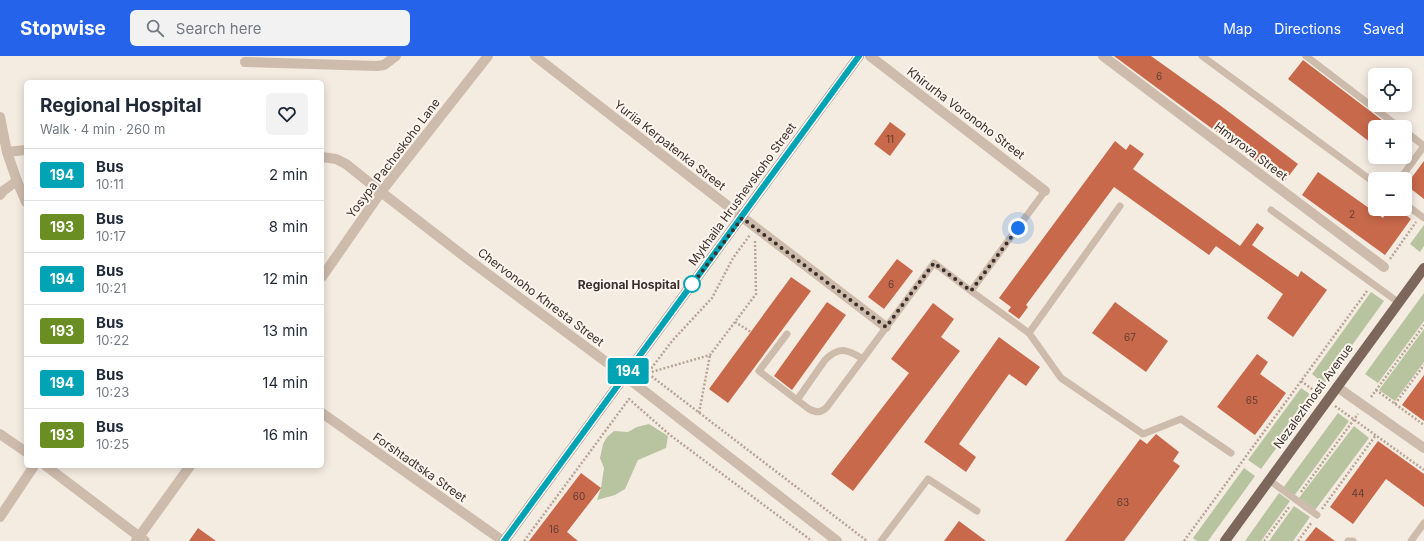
<!DOCTYPE html>
<html lang="en">
<head>
<meta charset="utf-8">
<style>
	:root { --surface:#fff; --page:#f2f2f3; --text:#1f2937; --muted:#747a83; --line:#e0e1e3; --accent:#2563eb }
	body { margin:0; font-family:Inter,sans-serif; background:var(--page); color:var(--text); height:100vh; display:flex; flex-direction:column; font-size:15px; white-space:nowrap }
	* { box-sizing:border-box; margin:0 }
	p { font-size:13px; color:var(--muted) }
	.icon { flex:none; width:22px; height:22px; fill:none; stroke:currentColor; stroke-width:2; stroke-linecap:round; stroke-linejoin:round }
	.map { position:relative; flex:1; overflow:hidden }
	.panel { position:absolute; left:24px; top:24px; width:300px; height:388px; display:flex; flex-direction:column; background:var(--surface); border-radius:6px; box-shadow:0 2px 10px #0003 }
	.panel>* { flex:none }
	.badge { padding:0 8px; border-radius:3px; font-size:14px; line-height:26px }
	.tools { position:absolute; left:1368px; top:12px; display:grid; gap:8px }
	.tools a { display:grid; place-items:center; width:44px; height:44px; border-radius:6px; background:var(--surface); box-shadow:0 2px 10px #0003; font-size:20px }
	.you { position:absolute; width:20px; height:20px; margin:-10px; border:3px solid #fff; border-radius:50%; background:#1a73e8; box-shadow:0 0 0 6px #1a73e833 }
	.map>.badge { position:absolute; translate:-50% -50%; box-shadow:0 0 0 2px #fff }
	.round { display:grid; place-items:center; flex:none; width:42px; height:42px; border-radius:6px; background:var(--page) }
	.overview { display:flex; align-items:center; justify-content:space-between; height:68px; padding:0 16px }
	h1 { font-size:19px; font-weight:700; line-height:30px }
	ul { padding:0; list-style:none }
	li { display:flex; align-items:center; gap:12px; height:52px; padding:0 16px; border-top:1px solid var(--line) }
	li div { flex:1 }
	li b { display:block; font-size:15px }
	li em { font-style:normal }
	li .badge { min-width:44px; font-weight:700; text-align:center }
	header { display:flex; align-items:center; gap:24px; box-sizing:border-box; height:56px; padding:0 20px; background:var(--accent); color:#fff }
	header strong { font-size:19px }
	nav { display:flex; gap:22px; margin-inline-start:auto; font-size:14px }
	.search { width:280px; height:36px; background:var(--page); display:flex; align-items:center; gap:10px; box-sizing:border-box; padding:0 14px; border-radius:6px; color:var(--muted); font-size:15px }
	.map>svg:first-child { display:block }
</style>
</head>
<body>
<header>
<strong>Stopwise</strong>
<div class="search"><svg class="icon" aria-label="search" viewBox="0 0 24 24"><circle cx="10" cy="10" r="6"/><path d="M15 15l6 6"/></svg>Search here</div>
<nav><a>Map</a><a>Directions</a><a>Saved</a></nav>
</header>
<div class="map">
<svg width="1424" height="485" viewBox="0 0 1424 485">
	<rect width="100%" height="100%" fill="#f4ebe1"/>
	<!-- green -->
	<g fill="#b8c4a0">
		<polygon points="1424,169 1424,190 1420,196 1410,188"/>
		<polygon points="1371,236 1384,245 1324,328 1312,318"/>
		<polygon points="1424,237 1424,265 1378,327 1365,318"/>
		<polygon points="1424,273 1424,306 1395,345 1379,334"/>
		<polygon points="1301,332 1314,341 1261,413 1248,404"/>
		<polygon points="1338,357 1349,365 1294,440 1283,432"/>
		<polygon points="649,368 668,380 666,392 638,404 625,433 615,439 597,444 601,432 604,412 600,402 603,388 607,381 614,375 628,376 637,371"/>
		<polygon points="1354,370 1369,382 1315,454 1299,442"/>
		<polygon points="1244,412 1255,420 1208,485 1197,485 1193,482"/>
		<polygon points="1279,437 1290,445 1261,485 1245,485"/>
		<polygon points="1294,450 1310,461 1293,485 1269,485"/>
	</g>
	<!-- building -->
	<g fill="#c8694b">
		<polygon points="1114,0 1151,0 1221,50 1298,108 1284,126"/>
		<polygon points="1303,4 1391,71 1375,71 1375,90 1288,23"/>
		<polygon points="890,66 906,78 890,100 874,88"/>
		<polygon points="1115,85 1126,94 1130,88 1144,98 1133,113 1240,190 1257,167 1264,172 1252,189 1298,221 1301,215 1327,234 1293,281 1267,262 1283,238 1216,190 1209,199 1114,131 1026,249 1028,251 1019,263 1008,255 1011,251 999,242"/>
		<polygon points="1424,105 1424,143 1406,129"/>
		<polygon points="1318,116 1383,162 1389,153 1398,153 1411,163 1385,199 1302,139"/>
		<polygon points="897,203 913,215 884,253 868,241"/>
		<polygon points="791,221 811,235 728,347 709,333"/>
		<polygon points="827,246 846,259 792,334 774,320"/>
		<polygon points="1115,246 1168,285 1146,316 1092,277"/>
		<polygon points="933,247 954,263 941,281 960,295 853,435 831,418 909,317 891,303"/>
		<polygon points="999,281 1040,311 1026,330 1009,318 959,388 976,401 966,416 924,386"/>
		<polygon points="1257,298 1268,306 1260,318 1286,337 1255,379 1217,351"/>
		<polygon points="1424,319 1424,365 1402,349"/>
		<polygon points="1156,378 1179,396 1173,405 1180,410 1124,485 1065,485 1140,383 1147,388"/>
		<polygon points="1378,385 1424,418 1424,451 1386,423 1353,468 1330,451"/>
		<polygon points="581,417 601,432 567,476 578,485 529,485"/>
		<polygon points="959,465 986,485 944,485"/>
		<polygon points="1316,471 1335,485 1305,485"/>
		<polygon points="198,472 216,485 189,485"/>
	</g>
	<g fill="none" stroke-linecap="round" stroke-linejoin="round">
		<!-- path -->
		<g stroke="#b9a596" stroke-width="2.5" stroke-dasharray="2 2" stroke-linecap="butt">
			<polyline points="1390,203 1416,166"/>
			<polyline points="735,266 751,276"/>
			<polyline points="642,313 867,485"/>
			<polyline points="648,317 710,299 756,238 755,184"/>
			<polyline points="644,322 672,285 712,242 733,202 750,179"/>
			<polyline points="1301,325 1320,339"/>
			<polyline points="1376,334 1424,369"/>
			<polyline points="1371,341 1424,269"/>
			<polyline points="1395,348 1424,309"/>
			<polyline points="1335,350 1424,414"/>
			<polyline points="699,357 710,299"/>
			<polyline points="1301,436 1358,358"/>
			<polyline points="1322,453 1376,379"/>
			<polyline points="524,485 629,343 670,379 812,485"/>
			<polyline points="1184,485 1367,235"/>
			<polyline points="1264,485 1290,450"/>
			<polyline points="1298,485 1312,466"/>
		</g>
		<!-- lane -->
		<g stroke="#cdbbac" stroke-width="7">
			<polyline points="1202,0 1375,127"/>
			<polyline points="1306,0 1399,71"/>
			<polyline points="1405,75 1424,90"/>
			<polyline points="1400,123 1424,90"/>
			<polyline points="1405,148 1424,162"/>
			<polyline points="1271,154 1398,246"/>
			<polyline points="971,235 1029,277 1120,150"/>
			<polyline points="1029,277 1061,322 1143,378 1181,363 1231,397"/>
			<path d="M 787,278 L 759,315 L 809,353 C 817,357 821,357 827,351 L 934,207 L 971,235 L 1045,135"/>
			<path d="M 797,344 L 825,304 C 839,290 847,293 863,303"/>
			<polyline points="1269,424 1317,459"/>
			<polyline points="881,485 928,423 977,455"/>
			<polyline points="1348,485 1353,485"/>
			<polyline points="1411,485 1424,467"/>
		</g>
		<!-- street -->
		<g stroke="#cdbbac" stroke-width="10">
			<polyline points="535,0 742,161 886,271"/>
			<polyline points="870,0 1045,135"/>
			<polyline points="1103,0 1384,211"/>
			<polyline points="245,6 377,10 384,9 396,0"/>
			<polyline points="0,61 7,96 17,125 26,146"/>
			<polyline points="7,96 26,94"/>
			<polyline points="322,101 336,103 346,108 381,136 465,201 625,320 837,485"/>
			<polyline points="0,139 3,135 17,125"/>
			<polyline points="322,221 381,136 488,0"/>
			<polyline points="1337,331 1424,392"/>
			<polyline points="322,357 503,485"/>
			<polyline points="0,378 26,396"/>
			<polyline points="46,410 145,485"/>
			<polyline points="0,461 34,410"/>
			<polyline points="136,485 190,410"/>
		</g>
		<!-- secondary -->
		<polyline stroke="#a18a7d" stroke-width="10" points="504,485 859,0"/>
		<!-- primary -->
		<polyline stroke="#7d675c" stroke-width="10" points="1225,485 1424,212"/>
	</g>
	<g fill="none" stroke-linecap="round" stroke-linejoin="round">
		<!-- line casing -->
		<g stroke="#fff" stroke-width="9">
			<polyline id="line" points="504,485 859,0"/>
		</g>
		<!-- line -->
		<use href="#line" stroke="#00a3b4" stroke-width="6"/>
		<!-- walk -->
		<polyline stroke="#3b302b" stroke-width="4" stroke-dasharray="0 7.2" points="692,228 689,233 742,162 886,271 934,207 971,235 1018,172"/>
	</g>
	<!-- markers -->
	<circle fill="#fff" stroke="#00a3b4" stroke-width="2" cx="692" cy="228" r="8"/>
	<g text-anchor="middle" dominant-baseline="central" stroke-width="4" stroke-linejoin="round" paint-order="stroke">
		<!-- number labels -->
		<g font-size="10" fill="#5e3e33">
			<text x="1159" y="20">6</text>
			<text x="890" y="83">11</text>
			<text x="1352" y="158">2</text>
			<text x="891" y="228">6</text>
			<text x="1130" y="281">67</text>
			<text x="1252" y="344">65</text>
			<text x="1358" y="437">44</text>
			<text x="579" y="440">60</text>
			<text x="1123" y="446">63</text>
			<text x="554" y="473">16</text>
		</g>
		<!-- street labels -->
		<g font-size="12" fill="#3b302b" stroke="#fbf5ee">
			<text transform="translate(966 57) rotate(37)">Khirurha Voronoho Street</text>
			<text transform="translate(670 89) rotate(38)">Yuriia Kerpatenka Street</text>
			<text transform="translate(1251 95) rotate(37)">Hmyrova Street</text>
			<text transform="translate(393 102) rotate(-53)">Yosypa Pachoskoho Lane</text>
			<text transform="translate(742 138) rotate(-54)">Mykhaila Hrushevskoho Street</text>
			<text transform="translate(541 241) rotate(37)">Chervonoho Khresta Street</text>
			<text transform="translate(1313 340) rotate(-54)">Nezalezhnosti Avenue</text>
			<text transform="translate(420 411) rotate(35)">Forshtadtska Street</text>
		</g>
		<!-- stop labels -->
		<g font-size="12" font-weight="bold" fill="#3b302b" stroke="#fbf5ee" text-anchor="end">
			<text x="680" y="228">Regional Hospital</text>
		</g>
	</g>
</svg>
<div class="tools">
<a><svg class="icon" aria-label="locate" viewBox="0 0 24 24"><circle cx="12" cy="12" r="6"/><path d="M12 2v4M12 18v4M2 12h4M18 12h4"/></svg></a>
<a>+</a>
<a>−</a>
</div>
<div class="you" style="left:1018px;top:172px"></div>
<b class="badge" style="left:628px;top:315px;background:#00a3b4;color:#fff">194</b>
<section class="panel">
<div class="overview"><div><h1>Regional Hospital</h1><p>Walk · 4 min · 260 m</p></div><a class="round"><svg class="icon" aria-label="heart" viewBox="0 0 24 24"><path d="M12 20l-8-8c-3-5 5-10 8-4 3-6 11-1 8 4z"/></svg></a></div>
<ul>
<li><span class="badge" style="background:#00a3b4;color:#fff">194</span><div><b>Bus</b><p>10:11</p></div><em>2 min</em></li>
<li><span class="badge" style="background:#6b8e23;color:#fff">193</span><div><b>Bus</b><p>10:17</p></div><em>8 min</em></li>
<li><span class="badge" style="background:#00a3b4;color:#fff">194</span><div><b>Bus</b><p>10:21</p></div><em>12 min</em></li>
<li><span class="badge" style="background:#6b8e23;color:#fff">193</span><div><b>Bus</b><p>10:22</p></div><em>13 min</em></li>
<li><span class="badge" style="background:#00a3b4;color:#fff">194</span><div><b>Bus</b><p>10:23</p></div><em>14 min</em></li>
<li><span class="badge" style="background:#6b8e23;color:#fff">193</span><div><b>Bus</b><p>10:25</p></div><em>16 min</em></li>
</ul>
</section>
</div>
</body>
</html>
